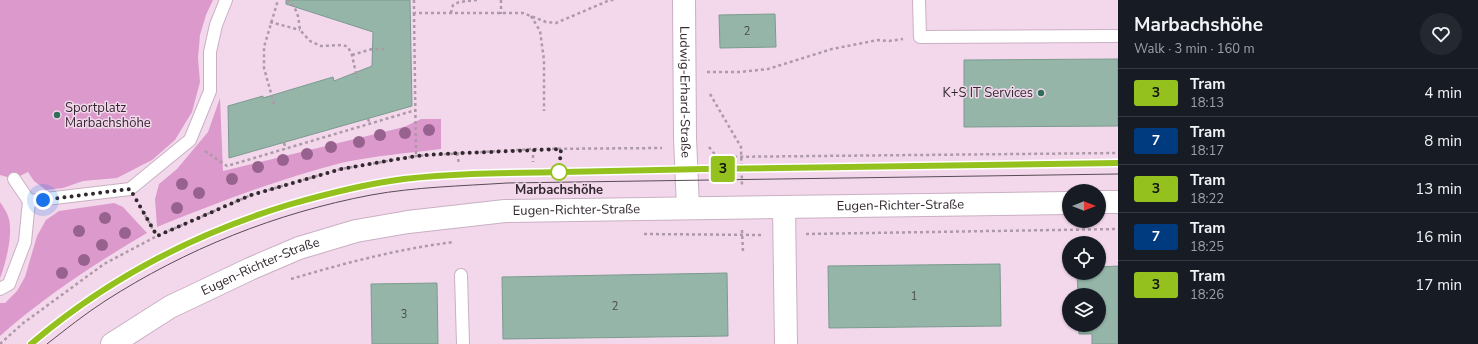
<!DOCTYPE html>
<html lang="en">
<head>
<meta charset="utf-8">
<style>
	:root { --surface:#171b24; --page:#242831; --text:#f1f3f6; --muted:#9ea1a6; --line:#363941 }
	body { margin:0; font-family:"Nunito Sans",sans-serif; background:var(--page); color:var(--text); height:100vh; display:flex; flex-direction:column; font-size:15px; white-space:nowrap }
	* { box-sizing:border-box; margin:0 }
	p { font-size:13px; color:var(--muted) }
	.icon { flex:none; width:22px; height:22px; fill:none; stroke:currentColor; stroke-width:2; stroke-linecap:round; stroke-linejoin:round }
	.map { position:relative; flex:1; overflow:hidden }
	.details { display:flex; flex-direction:column; background:var(--surface); width:360px }
	.details>* { flex:none }
	.badge { padding:0 8px; border-radius:3px; font-size:14px; line-height:26px }
	.needle { width:26px; rotate:90deg }
	.buttons { position:absolute; left:1062px; top:184px; display:grid; gap:8px }
	.buttons a { display:grid; place-items:center; width:44px; height:44px; border-radius:50%; background:var(--surface); box-shadow:0 1px 3px #0004; font-size:20px }
	.you { position:absolute; width:20px; height:20px; margin:-10px; border:3px solid #fff; border-radius:50%; background:#1a73e8; box-shadow:0 0 0 6px #1a73e833 }
	.map>.badge { position:absolute; translate:-50% -50%; box-shadow:0 0 0 2px #fff }
	.round { display:grid; place-items:center; flex:none; width:42px; height:42px; border-radius:21px; background:var(--page) }
	.overview { display:flex; align-items:center; justify-content:space-between; height:68px; padding:0 16px }
	h1 { font-size:19px; font-weight:700; line-height:30px }
	ul { padding:0; list-style:none }
	li { display:flex; align-items:center; gap:12px; height:48px; padding:0 16px; border-top:1px solid var(--line) }
	li div { flex:1 }
	li b { display:block; font-size:15px }
	li em { font-style:normal }
	li .badge { min-width:44px; font-weight:700; text-align:center }
	main { display:flex; flex:1; min-height:0 }
	.map>svg:first-child { display:block }
</style>
</head>
<body>
<main>
<div class="map">
<svg width="1118" height="344" viewBox="0 0 1118 344">
	<rect width="100%" height="100%" fill="#f3d8ec"/>
	<!-- green -->
	<g fill="#dc99cc">
		<polygon points="0,0 213,0 206,15 200,35 198,58 200,82 192,112 175,140 152,160 117,178 83,181 63,188 46,190 34,181 28,172 14,179 0,175"/>
		<path d="M 220,98 L 223,171 L 404,127 L 421,119 L 441,119 L 441,149 C 408,153 373,156 341,163 C 278,179 217,203 157,227 L 155,199 L 159,184 L 177,169 L 208,132 Z"/>
		<path d="M 0,202 C 3,206 6,211 8,216 C 14,231 6,263 0,278 Z"/>
		<path d="M 114,203 L 123,207 L 147,233 C 96,263 45,296 0,336 L 0,303 L 5,303 L 17,291 L 25,277 L 37,236 L 46,220 L 59,211 Z"/>
	</g>
	<!-- building -->
	<g fill="#95b5a9" stroke="#7b9b8f">
		<polygon points="286,0 410,0 412,106 229,158 228,106 263,96 263,98 333,77 334,81 372,66 373,32 286,4"/>
		<polygon points="775,14 776,47 720,48 719,15"/>
		<polygon points="1118,59 1118,126 964,127 964,60"/>
		<polygon points="1000,264 1001,326 829,328 828,266"/>
		<polygon points="1118,266 1118,344 1092,344 1092,334 1079,334 1078,325 1099,325 1099,295 1078,295 1077,273 1099,273 1099,267"/>
		<polygon points="727,273 728,336 503,339 502,277"/>
		<polygon points="437,283 438,344 372,344 371,284"/>
	</g>
	<g fill="none" stroke-linecap="round" stroke-linejoin="round">
		<!-- service casing -->
		<g stroke="#cab0c3" stroke-width="14">
			<g id="service">
				<polyline points="919,0 920,37 1118,36"/>
				<polyline points="14,179 29,201"/>
				<polyline points="461,275 463,344"/>
				<polyline points="0,289 9,284 25,242 29,201 130,189 190,140 210,91 210,52 216,25 226,0"/>
			</g>
		</g>
		<!-- minor casing -->
		<g stroke="#cab0c3" stroke-width="24">
			<g id="minor">
				<path id="s1" d="M 684,0 L 685,138 L 688,208"/>
				<polyline points="784,208 786,344"/>
			</g>
		</g>
		<!-- secondary casing -->
		<g stroke="#cab0c3" stroke-width="24">
			<g id="secondary">
				<polyline points="1099,202 1118,202"/>
				<path id="s2" d="M 112,344 L 170,307 L 250,269 L 299,248 L 356,231 L 408,222 L 505,211 L 1069,203"/>
			</g>
		</g>
		<!-- path -->
		<g stroke="#ae99a8" stroke-width="2.5" stroke-dasharray="3 3" stroke-linecap="butt">
			<polyline points="287,0 294,6 298,16 300,30 310,41 321,46 343,45 348,47 352,55 357,78"/>
			<polyline points="414,0 414,13 523,13 546,22 556,23 610,0 616,0"/>
			<polyline points="501,0 501,14"/>
			<polyline points="414,13 416,156"/>
			<polyline points="451,13 453,5 459,2 477,0"/>
			<polyline points="531,16 540,31 544,60 544,111"/>
			<polyline points="270,22 300,30"/>
			<polyline points="352,55 372,49 386,49"/>
			<polyline points="707,72 740,72 768,69 832,49 878,40 889,41 903,39"/>
			<polyline points="710,94 741,147 742,185"/>
			<polyline points="274,104 264,68 264,47 278,0"/>
			<polyline points="368,119 370,124"/>
			<polyline points="284,143 286,149"/>
			<polyline points="709,147 717,157 1118,153"/>
			<polyline points="533,149 533,162"/>
			<polyline points="205,151 227,166 416,110"/>
			<polyline points="457,153 459,164"/>
			<polyline points="139,205 157,236"/>
			<polyline points="742,230 743,252"/>
			<polyline points="644,234 761,235"/>
			<polyline points="806,234 1118,229"/>
			<path d="M 291,279 C 345,263 398,249 454,242"/>
			<polyline points="0,344 22,324 104,264 157,236 251,195 341,169 416,156 533,149 662,148"/>
		</g>
		<!-- service -->
		<use href="#service" stroke="#fff" stroke-width="12"/>
		<!-- minor -->
		<use href="#minor" stroke="#fff" stroke-width="22"/>
		<!-- secondary -->
		<use href="#secondary" stroke="#fff" stroke-width="22"/>
		<!-- tram -->
		<g stroke="#594b55" stroke-width="1">
			<path d="M 31,344 C 106,280 194,234 288,205 C 326,193 365,184 404,179 C 455,174 506,173 557,172 C 610,171 663,169 716,169 C 850,167 984,165 1118,163"/>
			<path d="M 47,344 C 66,329 85,314 105,301 C 186,249 276,213 371,195 C 415,187 461,186 507,183 L 1118,174"/>
		</g>
	</g>
	<!-- trees -->
	<g fill="#98628f">
		<circle cx="429" cy="130" r="6"/>
		<circle cx="405" cy="133" r="6"/>
		<circle cx="380" cy="135" r="6"/>
		<circle cx="359" cy="142" r="6"/>
		<circle cx="331" cy="147" r="6"/>
		<circle cx="307" cy="154" r="6"/>
		<circle cx="283" cy="160" r="6"/>
		<circle cx="258" cy="167" r="6"/>
		<circle cx="232" cy="179" r="6"/>
		<circle cx="182" cy="184" r="6"/>
		<circle cx="199" cy="193" r="6"/>
		<circle cx="177" cy="208" r="6"/>
		<circle cx="105" cy="218" r="6"/>
		<circle cx="79" cy="231" r="6"/>
		<circle cx="125" cy="233" r="6"/>
		<circle cx="102" cy="245" r="6"/>
		<circle cx="84" cy="260" r="6"/>
		<circle cx="62" cy="273" r="6"/>
	</g>
	<g fill="none" stroke-linecap="round" stroke-linejoin="round">
		<!-- line casing -->
		<g stroke="#fff" stroke-width="9">
			<path id="line" d="M 31,344 C 106,280 194,234 288,205 C 326,194 365,184 404,179 C 457,173 510,173 563,172 C 610,171 657,170 704,169 C 842,167 980,165 1118,163"/>
		</g>
		<!-- line -->
		<use href="#line" stroke="#95c11f" stroke-width="6"/>
		<!-- walk -->
		<polyline stroke="#32282f" stroke-width="4" stroke-dasharray="0 7.2" points="43,200 130,189 157,236 251,195 341,169 416,156 440,154 561,149 559,172"/>
	</g>
	<!-- markers -->
	<g fill="#306e5b" stroke="#f3d8ec" stroke-width="1.5">
		<circle cx="1041" cy="93" r="4"/>
		<circle cx="57" cy="115" r="4"/>
	</g>
	<circle fill="#fff" stroke="#95c11f" stroke-width="2" cx="559" cy="172" r="8"/>
	<g text-anchor="middle" dominant-baseline="central" stroke-width="3" stroke-linejoin="round" paint-order="stroke">
		<!-- number labels -->
		<g font-size="11" fill="#4b4b4e">
			<text x="747" y="31">2</text>
			<text x="914" y="296">1</text>
			<text x="615" y="306">2</text>
			<text x="404" y="314">3</text>
		</g>
		<!-- street labels -->
		<g font-size="13" fill="#32282f" stroke="#f3d8ec">
			<text stroke="none"><textPath href="#s1" startOffset="92">Ludwig-Erhard-Straße</textPath></text>
			<text stroke="none"><textPath href="#s2" startOffset="816">Eugen-Richter-Straße</textPath></text>
			<text stroke="none"><textPath href="#s2" startOffset="492">Eugen-Richter-Straße</textPath></text>
			<text stroke="none"><textPath href="#s2" startOffset="168">Eugen-Richter-Straße</textPath></text>
		</g>
		<!-- poi labels -->
		<g font-size="13" fill="#32282f" stroke="#f3d8ec" text-anchor="end">
			<text x="1033" y="93">K+S IT Services</text>
			<text x="65" y="108" text-anchor="start">Sportplatz<tspan x="65" dy="15">Marbachshöhe</tspan></text>
		</g>
		<!-- stop labels -->
		<g font-size="13" font-weight="bold" fill="#32282f" stroke="#f3d8ec">
			<text x="559" y="190">Marbachshöhe</text>
		</g>
	</g>
</svg>
<div class="buttons">
<a><svg class="needle" viewBox="-14 -14 28 28"><path d="M0-13l5 13h-10z" fill="#e53935"/><path d="M0 13l5-13h-10z" fill="#9ea1a6"/></svg></a>
<a><svg class="icon" aria-label="locate" viewBox="0 0 24 24"><circle cx="12" cy="12" r="6"/><path d="M12 2v4M12 18v4M2 12h4M18 12h4"/></svg></a>
<a><svg class="icon" aria-label="layers" viewBox="0 0 24 24"><path d="M12 4l9 5-9 5-9-5zM3 14l9 5 9-5"/></svg></a>
</div>
<div class="you" style="left:43px;top:200px"></div>
<b class="badge" style="left:723px;top:169px;background:#95c11f;color:#111">3</b>
</div>
<section class="details">
<div class="overview"><div><h1>Marbachshöhe</h1><p>Walk · 3 min · 160 m</p></div><a class="round"><svg class="icon" aria-label="heart" viewBox="0 0 24 24"><path d="M12 20l-8-8c-3-5 5-10 8-4 3-6 11-1 8 4z"/></svg></a></div>
<ul>
<li><span class="badge" style="background:#95c11f;color:#111">3</span><div><b>Tram</b><p>18:13</p></div><em>4 min</em></li>
<li><span class="badge" style="background:#003b80;color:#fff">7</span><div><b>Tram</b><p>18:17</p></div><em>8 min</em></li>
<li><span class="badge" style="background:#95c11f;color:#111">3</span><div><b>Tram</b><p>18:22</p></div><em>13 min</em></li>
<li><span class="badge" style="background:#003b80;color:#fff">7</span><div><b>Tram</b><p>18:25</p></div><em>16 min</em></li>
<li><span class="badge" style="background:#95c11f;color:#111">3</span><div><b>Tram</b><p>18:26</p></div><em>17 min</em></li>
</ul>
</section>
</main>
</body>
</html>
